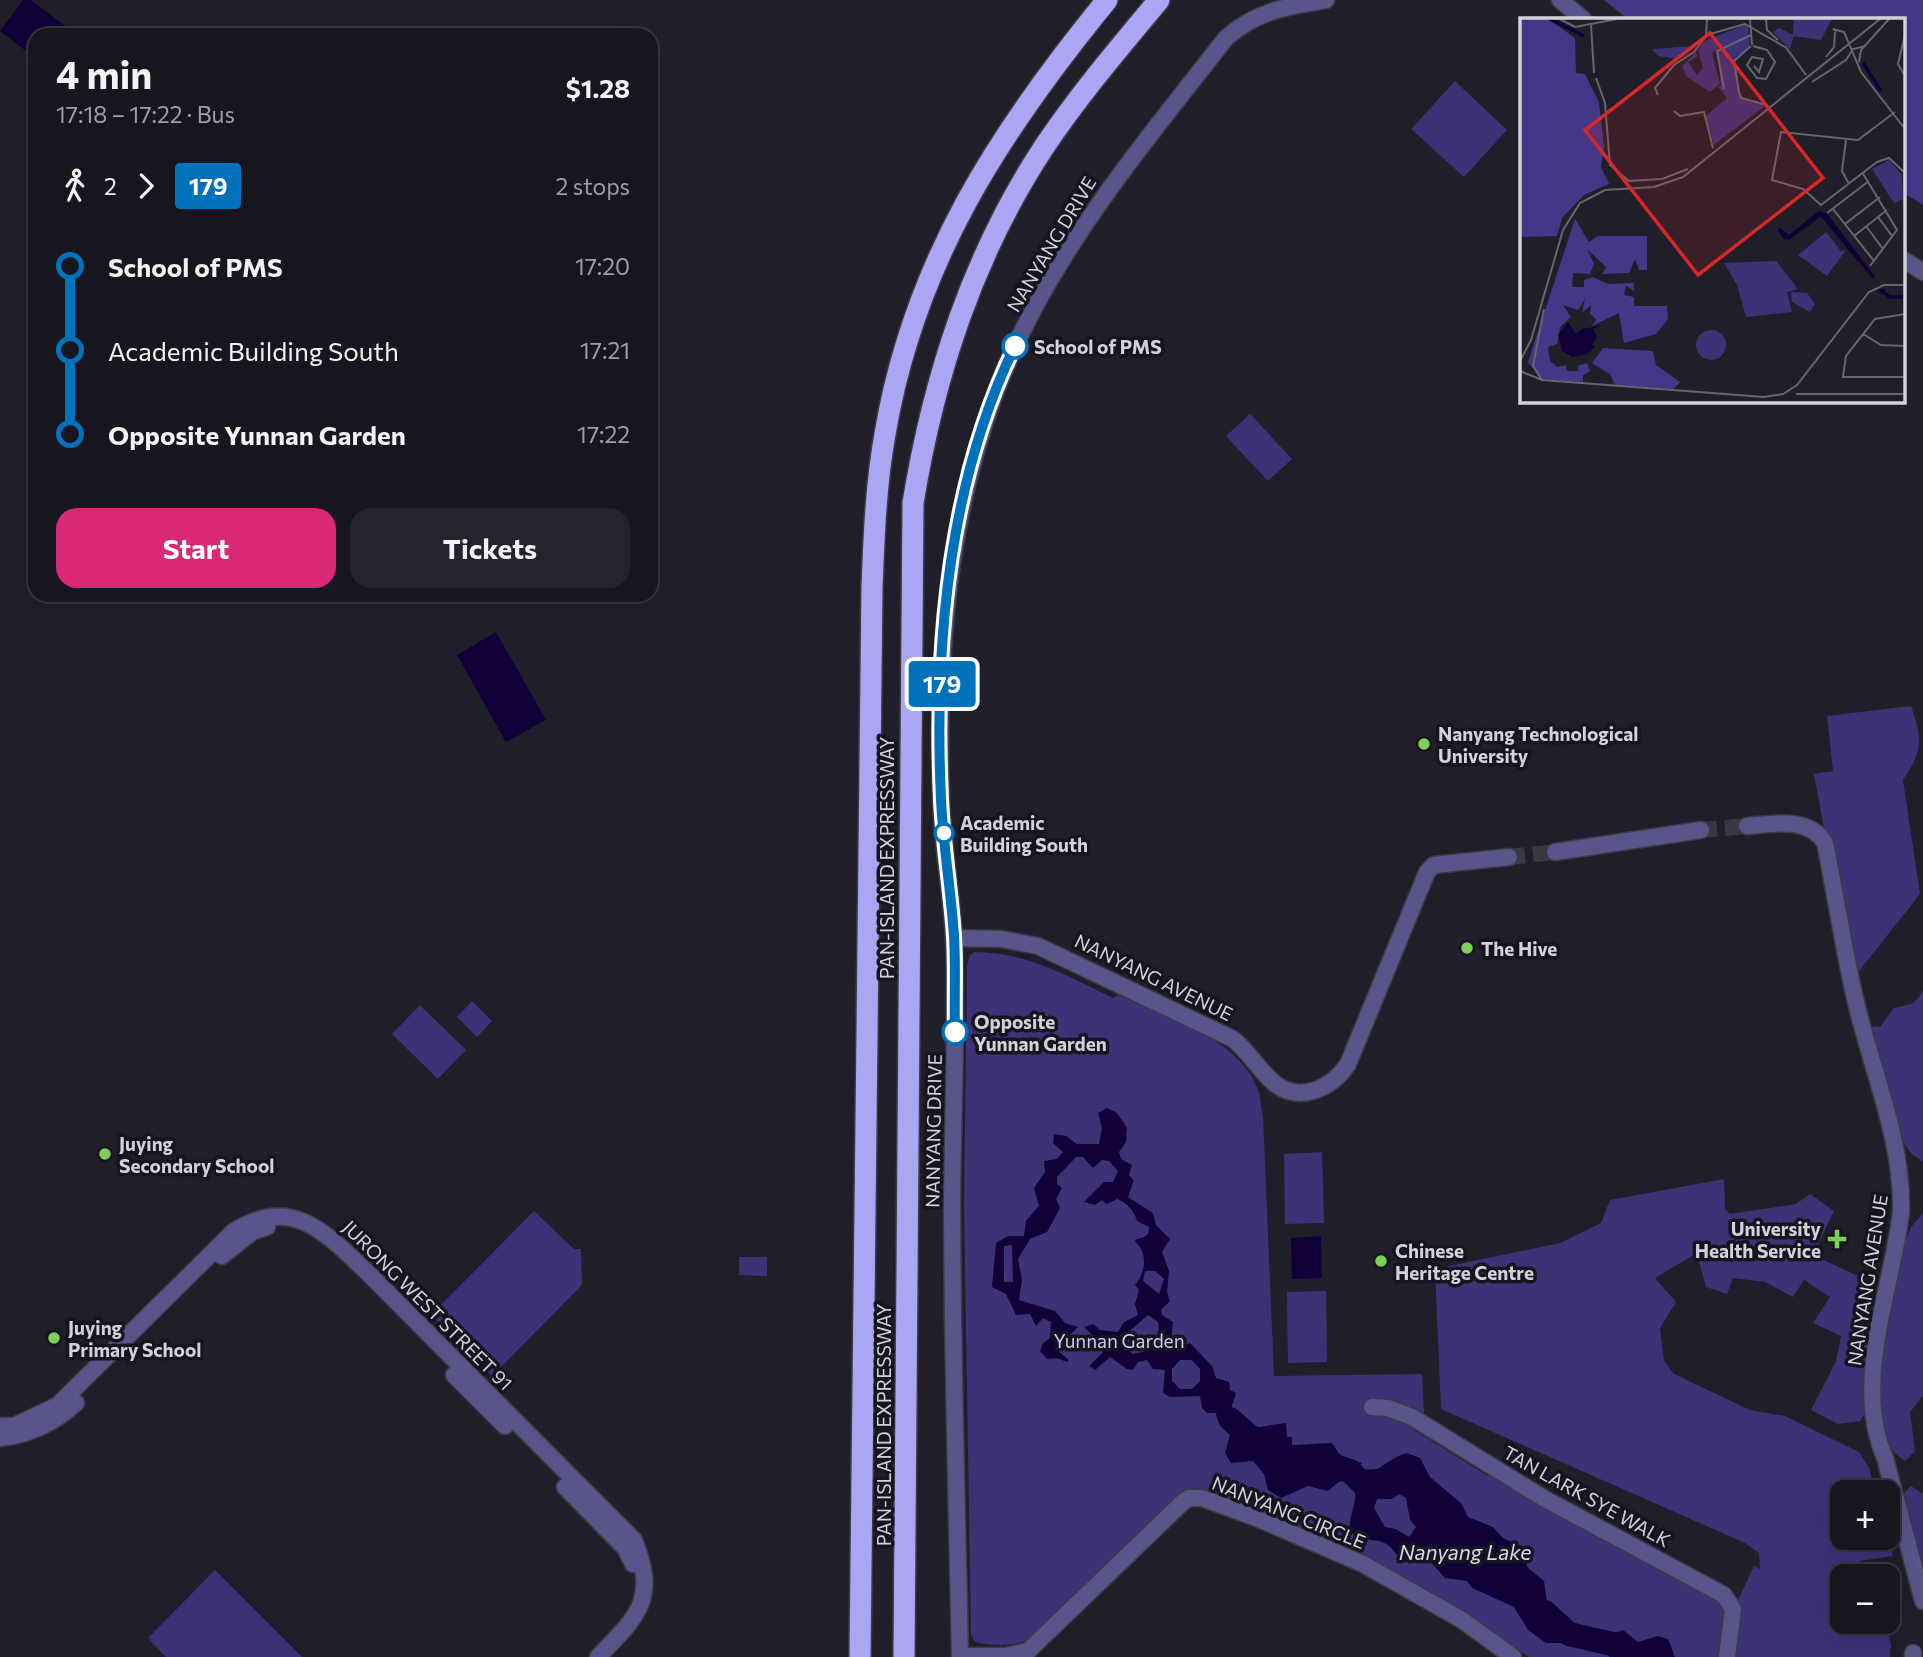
<!DOCTYPE html>
<html lang="en">
<head>
<meta charset="utf-8">
<style>
	:root { --surface:#17161f; --page:#24232c; --text:#f1f3f6; --muted:#9e9fa4; --line:#36353d; --accent:#db2777 }
	body { margin:0; font-family:Commissioner,sans-serif; background:var(--page); color:var(--text); height:100vh; display:flex; flex-direction:column; font-size:26px; white-space:nowrap }
	* { box-sizing:border-box; margin:0 }
	p { font-size:23px; color:var(--muted) }
	.icon { flex:none; width:38px; height:38px; fill:none; stroke:currentColor; stroke-width:2; stroke-linecap:round; stroke-linejoin:round }
	.map { position:relative; flex:1; overflow:hidden }
	.drawer { position:absolute; left:28px; top:28px; width:630px; height:574px; display:flex; flex-direction:column; background:var(--surface); border-radius:21px; box-shadow:0 7px 28px #0002,0 0 0 2px var(--line) }
	.drawer>* { flex:none }
	.badge { padding:0 14px; border-radius:5px; font-size:24px; line-height:46px }
	.buttons { position:absolute; left:1830px; top:1480px; display:grid; gap:14px }
	.buttons a { display:grid; place-items:center; width:70px; height:70px; border-radius:14px; background:var(--surface); box-shadow:0 7px 28px #0002,0 0 0 2px var(--line); font-size:35px }
	.map>.badge { position:absolute; translate:-50% -50%; box-shadow:0 0 0 4px #fff }
	.legs { display:flex; align-items:center; gap:10px; height:77px; padding:0 28px; font-size:23px }
	.legs p { margin-inline-start:auto }
	.headline { display:flex; align-items:center; justify-content:space-between; height:119px; padding:0 28px }
	h1 { font-size:38px; font-weight:700; line-height:52px }
	.primary-button { display:flex; gap:14px; margin-top:auto; padding:14px 28px }
	.primary-button a { flex:1; height:80px; border-radius:21px; background:var(--accent); color:#fff; font-size:28px; font-weight:700; line-height:80px; text-align:center }
	.primary-button a+a { background:var(--page); color:var(--text) }
	ul { padding:0 28px; list-style:none }
	li { display:flex; align-items:center; gap:24px; height:84px; font-size:26px }
	li i { display:grid; place-items:center; width:10px; height:100%; margin:0 9px; background:currentColor }
	li i::after { content:''; width:18px; height:18px; margin:-9px; border:5px solid; border-radius:50%; background:var(--surface) }
	li p { margin-inline-start:auto }
	li:first-child i { background:linear-gradient(#0000 50%,currentColor 0) }
	li:last-child i { background:linear-gradient(currentColor 50%,#0000 0) }
	.map>svg:first-child { display:block }
</style>
</head>
<body>
<div class="map">
<svg width="1923" height="1657" viewBox="0 0 1923 1657">
	<rect width="100%" height="100%" fill="#1f1e29"/>
	<!-- green -->
	<g fill="#3d3276">
		<polygon points="1455,81 1507,130 1464,177 1411,129"/>
		<polygon points="1250,414 1292,459 1268,481 1226,436"/>
		<path d="M 1911,706 C 1923,740 1923,750 1903,780 L 1920,894 L 1852,980 L 1814,774 L 1833,771 L 1827,716 Z"/>
		<path d="M 975,952 C 1026,952 1068,976 1113,998 L 1118,995 C 1164,1017 1239,1037 1258,1090 C 1261,1098 1261,1108 1263,1117 L 1274,1376 L 1422,1374 L 1424,1413 L 1414,1430 L 1488,1476 L 1490,1473 L 1626,1552 L 1713,1596 C 1731,1614 1724,1634 1722,1657 L 1529,1657 L 1453,1607 L 1213,1494 L 1198,1490 L 1180,1496 L 1031,1638 C 1015,1647 992,1646 975,1642 L 971,1634 L 964,1202 L 967,966 L 970,955 Z"/>
		<polygon points="1923,991 1923,1162 1912,1154 1901,1140 1871,1034 1873,1026 1880,1027 1894,1008 1914,1003"/>
		<polygon points="472,1001 492,1021 477,1037 457,1017"/>
		<polygon points="420,1005 466,1050 438,1079 392,1034"/>
		<polygon points="1322,1152 1324,1223 1285,1224 1284,1154"/>
		<polygon points="1724,1179 1725,1209 1730,1214 1796,1204 1810,1194 1834,1211 1813,1255 1858,1276 1874,1293 1866,1319 1866,1412 1860,1421 1838,1424 1811,1410 1836,1361 1841,1336 1813,1323 1830,1297 1804,1280 1793,1297 1765,1282 1733,1278 1727,1294 1706,1287 1697,1253 1655,1278 1676,1302 1660,1328 1664,1361 1674,1374 1750,1410 1785,1416 1859,1452 1869,1468 1876,1493 1843,1493 1843,1538 1888,1538 1893,1556 1860,1561 1865,1577 1843,1577 1843,1622 1885,1622 1891,1645 1890,1657 1734,1657 1740,1620 1738,1600 1754,1566 1760,1569 1759,1553 1745,1543 1441,1409 1435,1269 1560,1243 1601,1223 1610,1200"/>
		<polygon points="534,1211 574,1249 581,1249 582,1285 492,1376 431,1315"/>
		<path d="M 1923,1213 L 1923,1396 L 1910,1412 L 1915,1451 L 1905,1461 C 1894,1454 1887,1445 1882,1432 C 1870,1399 1897,1285 1904,1245 L 1911,1227 Z"/>
		<polygon points="739,1257 767,1257 767,1276 739,1275"/>
		<polygon points="1326,1291 1327,1362 1288,1363 1287,1292"/>
		<polygon points="1911,1486 1923,1494 1923,1573 1903,1495"/>
		<polygon points="215,1570 302,1657 166,1657 148,1638"/>
	</g>
	<!-- forest -->
	<polygon fill="#453787" points="1604,0 1923,0 1923,205 1904,193 1904,19 1628,19"/>
	<!-- water -->
	<g fill="#100037" fill-rule="evenodd">
		<polygon points="23,0 31,0 77,35 35,35 35,58 0,31"/>
		<polygon points="496,632 546,720 506,742 457,655"/>
		<path d="M 1107,1108 L 1117,1113 L 1127,1128 L 1126,1142 L 1119,1152 L 1121,1159 L 1132,1165 L 1129,1175 L 1134,1180 L 1128,1197 L 1153,1213 L 1156,1225 L 1170,1239 L 1162,1252 L 1169,1271 L 1167,1292 L 1170,1301 L 1161,1310 L 1162,1315 L 1173,1322 L 1171,1343 L 1180,1347 L 1190,1343 L 1212,1366 L 1216,1378 L 1229,1382 L 1230,1390 L 1236,1393 L 1231,1409 L 1235,1416 L 1224,1423 L 1217,1419 L 1216,1413 L 1207,1413 L 1202,1408 L 1200,1396 L 1170,1397 L 1163,1393 L 1165,1370 L 1153,1369 L 1147,1360 L 1138,1362 L 1133,1370 L 1127,1369 L 1110,1357 L 1095,1370 L 1089,1366 L 1104,1351 L 1104,1346 L 1084,1327 L 1093,1324 L 1100,1330 L 1118,1332 L 1124,1322 L 1138,1315 L 1135,1304 L 1139,1290 L 1135,1285 C 1146,1271 1148,1254 1135,1241 C 1140,1235 1149,1241 1149,1227 L 1137,1221 C 1135,1212 1127,1202 1117,1199 L 1107,1204 L 1102,1200 L 1095,1205 L 1084,1202 L 1104,1182 L 1113,1182 L 1118,1171 L 1109,1161 L 1102,1160 L 1093,1168 L 1083,1157 L 1076,1157 L 1057,1177 L 1057,1184 L 1062,1188 L 1056,1199 L 1060,1208 L 1047,1232 L 1030,1239 L 1018,1259 L 1022,1280 L 1019,1300 L 1055,1311 L 1065,1323 L 1078,1327 L 1058,1346 L 1058,1351 L 1069,1360 L 1067,1362 L 1057,1358 L 1047,1359 L 1040,1351 L 1043,1343 L 1050,1338 L 1051,1322 L 1043,1318 L 1036,1326 L 1030,1314 L 1016,1315 L 1006,1294 L 992,1287 L 996,1243 L 1008,1236 L 1024,1236 L 1026,1221 L 1039,1206 L 1034,1188 L 1045,1172 L 1044,1161 L 1057,1159 L 1063,1152 L 1053,1143 L 1054,1134 L 1066,1136 L 1077,1144 L 1099,1144 L 1102,1128 L 1098,1113 ZM 1012,1245 L 1013,1282 L 1004,1282 L 1004,1246 ZM 1145,1271 L 1155,1271 L 1164,1279 L 1159,1294 L 1143,1281 ZM 1148,1315 L 1158,1322 L 1160,1339 L 1146,1351 L 1133,1354 L 1129,1351 L 1125,1335 ZM 1180,1360 L 1192,1360 L 1200,1369 L 1200,1381 L 1192,1389 L 1180,1389 L 1172,1381 L 1172,1369 Z"/>
		<polygon points="1321,1236 1322,1278 1292,1279 1291,1238"/>
		<polygon points="1244,1423 1259,1427 1286,1423 1287,1437 1292,1437 1292,1445 1332,1443 1340,1455 1362,1463 1328,1491 1308,1486 1281,1498 1268,1490 1264,1474 1253,1461 1231,1463 1225,1453 1230,1435"/>
		<path d="M 1407,1453 L 1420,1458 L 1430,1477 L 1461,1503 L 1468,1517 L 1493,1527 L 1503,1538 L 1520,1546 L 1528,1568 L 1544,1581 L 1547,1602 C 1560,1614 1579,1622 1564,1643 L 1546,1643 L 1528,1630 L 1514,1607 L 1472,1588 L 1467,1581 L 1445,1578 L 1429,1560 L 1403,1562 C 1396,1555 1392,1545 1382,1542 C 1369,1538 1362,1542 1351,1532 C 1346,1516 1359,1505 1354,1489 C 1365,1478 1393,1456 1407,1453 ZM 1399,1494 L 1406,1498 L 1410,1520 L 1416,1527 L 1409,1537 L 1396,1529 L 1385,1527 L 1374,1508 L 1377,1499 L 1392,1499 Z"/>
		<polygon points="1623,1630 1638,1642 1658,1636 1668,1639 1675,1657 1609,1657 1612,1634"/>
	</g>
	<g fill="none" stroke-linecap="round" stroke-linejoin="round">
		<!-- river -->
		<g stroke="#100037" stroke-width="24">
			<polyline points="1230,1419 1263,1448"/>
			<polyline points="1320,1464 1350,1471 1361,1482 1393,1480"/>
			<polyline points="1545,1612 1569,1634 1612,1644 1639,1657"/>
		</g>
		<!-- minor-tunnel -->
		<g stroke="#3a3943" stroke-width="16" stroke-dasharray="16 8" stroke-linecap="butt">
			<polyline points="1701,830 1747,826"/>
			<polyline points="1509,857 1555,852"/>
		</g>
		<!-- minor casing -->
		<g stroke="#3c3b45" stroke-width="19">
			<g id="minor">
				<polyline points="1560,0 1583,19"/>
				<polyline points="1904,260 1923,272"/>
				<path d="M 1747,826 C 1773,824 1809,816 1825,843 C 1835,893 1843,944 1854,994 C 1870,1067 1903,1138 1901,1212 C 1892,1291 1852,1382 1885,1458 L 1923,1601"/>
				<polyline points="1555,852 1701,830"/>
				<path d="M 954,938 L 1001,939 L 1038,946 L 1233,1039 C 1249,1052 1259,1070 1274,1083 C 1300,1104 1332,1088 1348,1064 L 1427,872 L 1434,865 L 1509,857"/>
				<polyline points="222,1256 252,1232 267,1227"/>
				<polyline points="454,1375 505,1426"/>
				<polyline points="1372,1407 1388,1408 1412,1417 1545,1499 1724,1595 1733,1609 1727,1657"/>
				<path d="M 0,1426 L 14,1426 L 58,1405 L 233,1232 C 292,1193 328,1235 369,1274 L 634,1540 C 658,1599 638,1616 598,1657"/>
				<path d="M 0,1438 C 29,1435 54,1423 76,1403"/>
				<polyline points="565,1487 625,1548 633,1564"/>
				<polyline points="960,1656 1006,1656 1028,1651 1183,1502 1189,1498 1202,1498 1254,1517 1363,1564 1462,1620 1513,1657"/>
				<path d="M 960,1657 C 957,1504 952,1350 952,1197 C 953,1111 957,1026 954,941 C 952,893 942,845 941,796 C 937,662 946,529 992,402 C 1041,264 1138,151 1226,38 C 1256,11 1288,6 1326,0"/>
				<polyline points="1913,1657 1913,1653"/>
			</g>
		</g>
		<!-- motorway casing -->
		<g stroke="#3c3b45" stroke-width="24">
			<g id="motorway">
				<path d="M 860,1657 L 872,587 C 874,535 876,484 885,434 C 914,262 999,132 1107,0"/>
				<path d="M 904,1657 L 913,503 C 934,375 973,255 1044,147 C 1079,95 1119,48 1159,0"/>
			</g>
		</g>
		<!-- minor -->
		<use href="#minor" stroke="#595489" stroke-width="16"/>
		<!-- motorway -->
		<use href="#motorway" stroke="#aba5f4" stroke-width="21"/>
	</g>
	<g fill="none" stroke-linecap="round" stroke-linejoin="round">
		<!-- line-1 casing -->
		<g stroke="#fff" stroke-width="16">
			<path id="line-1" d="M 955,1032 C 954,1000 956,968 954,936 C 951,890 943,845 941,799 C 934,648 948,483 1015,346"/>
		</g>
		<!-- line-1 -->
		<use href="#line-1" stroke="#0072bc" stroke-width="10"/>
	</g>
	<!-- markers -->
	<g fill="#fff" stroke="#0072bc" stroke-width="3.5">
		<circle cx="1015" cy="346" r="12"/>
		<circle cx="944" cy="833" r="9"/>
		<circle cx="955" cy="1032" r="12"/>
	</g>
	<g fill="#7cd154" stroke="#16151f" stroke-width="2.5">
		<circle cx="1424" cy="744" r="7"/>
		<circle cx="1467" cy="948" r="7"/>
		<circle cx="105" cy="1154" r="7"/>
		<path d="M1833.5 1228.5h7v7h7v7h-7v7h-7v-7h-7v-7h7z"/>
		<circle cx="1381" cy="1261" r="7"/>
		<circle cx="54" cy="1338" r="7"/>
	</g>
	<g text-anchor="middle" dominant-baseline="central" stroke-width="7" stroke-linejoin="round" paint-order="stroke">
		<!-- street labels -->
		<g font-size="19" fill="#d2d2d9" stroke="#16151f">
			<text transform="translate(1051 244) rotate(-59)">NANYANG DRIVE</text>
			<text transform="translate(886 858) rotate(-90)">PAN-ISLAND EXPRESSWAY</text>
			<text transform="translate(1154 977) rotate(26)">NANYANG AVENUE</text>
			<text transform="translate(933 1131) rotate(-89)">NANYANG DRIVE</text>
			<text transform="translate(1867 1280) rotate(-81)">NANYANG AVENUE</text>
			<text transform="translate(428 1305) rotate(45)">JURONG WEST STREET 91</text>
			<text transform="translate(883 1425) rotate(-90)">PAN-ISLAND EXPRESSWAY</text>
			<text transform="translate(1587 1496) rotate(29)">TAN LARK SYE WALK</text>
			<text transform="translate(1289 1512) rotate(22)">NANYANG CIRCLE</text>
		</g>
		<!-- stop labels -->
		<g font-size="19" font-weight="bold" fill="#d2d2d9" stroke="#16151f" text-anchor="start">
			<text x="1034" y="346">School of PMS</text>
			<text x="960" y="822">Academic<tspan x="960" dy="22">Building South</tspan></text>
			<text x="974" y="1021">Opposite<tspan x="974" dy="22">Yunnan Garden</tspan></text>
		</g>
		<!-- poi labels -->
		<g font-size="19" font-weight="bold" fill="#d2d2d9" stroke="#16151f" text-anchor="start">
			<text x="1438" y="733">Nanyang Technological<tspan x="1438" dy="22">University</tspan></text>
			<text x="1481" y="948">The Hive</text>
			<text x="119" y="1143">Juying<tspan x="119" dy="22">Secondary School</tspan></text>
			<text x="1821" y="1228" text-anchor="end">University<tspan x="1821" dy="22">Health Service</tspan></text>
			<text x="1395" y="1250">Chinese<tspan x="1395" dy="22">Heritage Centre</tspan></text>
			<text x="68" y="1327">Juying<tspan x="68" dy="22">Primary School</tspan></text>
		</g>
		<!-- park labels -->
		<g font-size="19" fill="#cccaf8" stroke="#16151f">
			<text x="1119" y="1340">Yunnan Garden</text>
		</g>
		<!-- water labels -->
		<g font-size="21" font-style="italic" fill="#d8d8ef" stroke="#16151f">
			<text x="1465" y="1551">Nanyang Lake</text>
		</g>
	</g>
	<!-- overview -->
	<g transform="translate(1520 18)">
		<rect width="385" height="385" fill="#1f1e29"/>
		<path d="M 274,1 L 312,1 L 301,22 L 274,18 L 270,31 L 253,14 L 259,10 L 273,17 ZM 228,6 L 230,29 L 215,40 L 220,78 L 245,88 L 194,127 L 186,98 L 207,80 L 198,69 L 201,67 L 197,32 L 192,35 L 200,66 L 190,74 L 166,58 L 162,48 L 176,34 L 178,38 L 168,44 L 177,57 L 183,50 L 178,32 L 184,23 ZM 176,28 L 157,41 L 138,38 L 132,31 ZM 369,142 L 382,157 L 383,181 L 374,185 L 352,151 ZM 306,214 L 321,233 L 326,232 L 307,258 L 278,237 ZM 256,243 L 278,271 L 267,274 L 272,294 L 226,299 L 217,267 L 204,245 ZM 271,274 L 287,275 L 295,286 L 290,294 L 272,284 ZM176 327a15 15 0 1 1 30 0a15 15 0 1 1-30 0Z" fill="#3d3276"/>
		<path d="M 0,1 L 28,1 L 55,20 L 56,55 L 65,56 L 79,84 L 84,129 L 81,149 L 89,166 L 64,177 L 42,200 L 37,218 L 0,219 ZM 55,201 L 69,224 L 78,218 L 127,218 L 127,252 L 119,252 L 115,241 L 109,255 L 82,256 L 86,249 L 67,231 L 74,245 L 70,256 L 53,255 L 52,269 L 64,269 L 64,262 L 73,259 L 88,266 L 114,265 L 114,273 L 106,268 L 104,277 L 114,279 L 114,288 L 147,288 L 148,301 L 136,316 L 104,325 L 99,295 L 72,308 L 76,301 L 70,296 L 71,287 L 62,295 L 65,281 L 58,292 L 43,287 L 51,299 L 40,309 L 37,326 L 28,329 L 30,343 L 37,349 L 46,347 L 47,353 L 58,353 L 58,348 L 67,345 L 70,353 L 63,357 L 63,364 L 22,361 L 8,344 ZM 83,330 L 133,333 L 136,347 L 160,364 L 154,371 L 95,367 L 90,356 L 72,345 Z" fill="#453787"/>
		<path d="M 48,304 L 56,316 L 62,311 L 85,307 L 73,311 L 77,319 L 72,327 L 75,328 L 68,336 L 53,339 L 42,333 L 38,317 Z" fill="#100037"/>
		<path fill="none" stroke="#100037" stroke-width="3.5" d="M 30,1 L 64,18M 343,45 L 361,73M 299,195 L 306,197 L 354,260 L 301,196 L 269,220 L 264,219 L 259,211 L 269,219 ZM 365,272 L 361,273 L 370,279 L 385,279"/>
		<path fill="none" stroke="#67666f" stroke-width="2" d="M 40,1 L 55,9 L 97,1M 230,1 L 232,27M 246,1 L 247,12 L 258,22M 71,7 L 74,55M 317,13 L 313,11 L 324,14 L 341,54 L 385,111M 190,16 L 225,6 L 265,29M 385,17 L 378,46 L 385,58M 231,28 L 214,43 L 219,74 L 221,80 L 247,87M 233,28 L 247,32 L 255,44 L 246,61 L 237,60 L 227,47 L 232,39 L 243,41 L 239,54 L 234,48M 265,28 L 286,57M 306,39 L 314,29 L 315,14M 339,44 L 341,32 L 369,1M 76,60 L 85,85 L 90,147 L 109,163 L 142,161 L 168,151M 292,64 L 326,42 L 333,31 L 345,28M 204,71 L 197,33 L 231,17M 138,77 L 135,70 L 154,47 L 174,34 L 186,18 L 187,1M 154,93 L 160,98 L 184,94 L 193,130M 375,94 L 338,122 L 261,114 L 252,162 L 283,171 L 301,187 L 357,144 L 369,140 L 384,154 L 385,185M 326,122 L 322,153 L 329,166M 342,154 L 377,212 L 350,248M 313,191 L 354,243M 307,195 L 349,163M 358,199 L 372,218M 325,206 L 360,179M 346,208 L 363,231M 334,218 L 367,192M 385,296 L 355,301 L 326,338 L 323,359 L 385,359M 343,316 L 361,327 L 385,328M 0,343 L 11,322 L 43,212 L 60,185 L 85,172 L 134,169 L 163,159 L 360,1M 0,353 L 22,362 L 244,379 L 263,376 L 277,367 L 349,274 L 364,267 L 385,267M 22,362 L 13,348 L 24,291M 276,376 L 385,376"/>
		<path fill="#d62828" fill-opacity="0.15" stroke="#d62828" stroke-width="3.5" d="M 190,15 L 303,160 L 178,257 L 65,112 Z"/>
		<rect width="385" height="385" fill="none" stroke="#d2d2d9" stroke-width="3.5"/>
	</g>
</svg>
<div class="buttons">
<a>+</a>
<a>−</a>
</div>
<b class="badge" style="left:942px;top:684px;background:#0072bc;color:#fff">179</b>
<section class="drawer">
<div class="headline"><div><h1>4 min</h1><p>17:18 – 17:22 · Bus</p></div><b>$1.28</b></div>
<div class="legs"><svg class="icon" aria-label="walk" viewBox="0 0 24 24"><circle cx="13" cy="4" r="2"/><path d="M13 8l-2 6 4 7M11 14l-3 7M7 12l3-4h3l4 4"/></svg>2<svg class="icon" aria-label="forward" viewBox="0 0 24 24"><path d="M9 5l7 7-7 7"/></svg><b class="badge" style="background:#0072bc;color:#fff">179</b><p>2 stops</p></div>
<ul>
<li><i style="color:#0072bc"></i><b>School of PMS</b><p>17:20</p></li>
<li><i style="color:#0072bc"></i><span>Academic Building South</span><p>17:21</p></li>
<li><i style="color:#0072bc"></i><b>Opposite Yunnan Garden</b><p>17:22</p></li>
</ul>
<div class="primary-button"><a>Start</a><a>Tickets</a></div>
</section>
</div>
</body>
</html>
